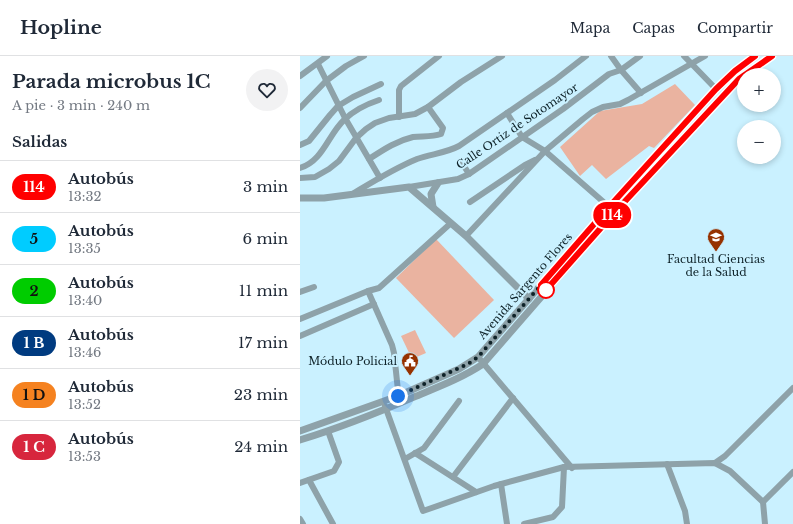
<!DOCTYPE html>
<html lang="es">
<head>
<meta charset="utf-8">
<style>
	:root { --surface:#fff; --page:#f2f2f3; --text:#1f2937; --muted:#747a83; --line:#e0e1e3 }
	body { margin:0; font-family:"Libre Baskerville",serif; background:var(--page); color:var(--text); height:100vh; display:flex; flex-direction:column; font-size:15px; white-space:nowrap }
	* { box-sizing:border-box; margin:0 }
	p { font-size:13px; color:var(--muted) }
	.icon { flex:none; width:22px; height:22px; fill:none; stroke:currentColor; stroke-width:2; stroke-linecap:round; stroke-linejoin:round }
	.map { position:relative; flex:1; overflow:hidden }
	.sheet { display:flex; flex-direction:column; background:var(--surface); width:300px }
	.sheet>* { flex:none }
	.badge { padding:0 8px; border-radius:13px; font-size:14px; line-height:26px }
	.buttons { position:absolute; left:437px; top:12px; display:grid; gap:8px }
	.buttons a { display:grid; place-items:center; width:44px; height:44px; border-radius:50%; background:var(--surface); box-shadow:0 2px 6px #0003; font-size:20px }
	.you { position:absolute; width:20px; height:20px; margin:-10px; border:3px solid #fff; border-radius:50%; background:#1a73e8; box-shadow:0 0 0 6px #1a73e833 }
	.map>.badge { position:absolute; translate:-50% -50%; box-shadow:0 0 0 2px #fff }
	h2 { padding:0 12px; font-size:15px; line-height:36px }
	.round { display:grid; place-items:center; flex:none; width:42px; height:42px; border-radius:21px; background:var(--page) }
	.headline { display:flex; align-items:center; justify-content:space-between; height:68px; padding:0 12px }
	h1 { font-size:19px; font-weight:700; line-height:30px }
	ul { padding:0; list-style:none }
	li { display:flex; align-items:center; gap:12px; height:52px; padding:0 12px; border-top:1px solid var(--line) }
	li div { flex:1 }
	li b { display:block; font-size:15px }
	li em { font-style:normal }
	li .badge { min-width:44px; font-weight:700; text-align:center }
	header { display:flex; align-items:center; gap:24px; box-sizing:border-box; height:56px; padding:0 20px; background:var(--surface); border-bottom:1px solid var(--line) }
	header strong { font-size:19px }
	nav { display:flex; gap:22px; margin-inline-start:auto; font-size:14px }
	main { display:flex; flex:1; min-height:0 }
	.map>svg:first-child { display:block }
</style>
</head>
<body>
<header>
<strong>Hopline</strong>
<nav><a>Mapa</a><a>Capas</a><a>Compartir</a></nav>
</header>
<main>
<section class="sheet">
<div class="headline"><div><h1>Parada microbus 1C</h1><p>A pie · 3 min · 240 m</p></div><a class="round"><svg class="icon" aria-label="heart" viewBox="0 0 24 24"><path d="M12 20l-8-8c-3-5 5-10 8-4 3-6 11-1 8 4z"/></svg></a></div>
<h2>Salidas</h2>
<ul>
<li><span class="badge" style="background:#f00;color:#fff">114</span><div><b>Autobús</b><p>13:32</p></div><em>3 min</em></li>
<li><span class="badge" style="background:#0cf;color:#111">5</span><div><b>Autobús</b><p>13:35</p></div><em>6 min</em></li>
<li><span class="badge" style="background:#0c0;color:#111">2</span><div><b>Autobús</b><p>13:40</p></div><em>11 min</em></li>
<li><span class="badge" style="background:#003b80;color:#fff">1 B</span><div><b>Autobús</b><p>13:46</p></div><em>17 min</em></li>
<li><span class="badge" style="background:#f58220;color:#111">1 D</span><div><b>Autobús</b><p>13:52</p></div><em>23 min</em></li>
<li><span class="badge" style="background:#d7263d;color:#fff">1 C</span><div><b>Autobús</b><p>13:53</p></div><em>24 min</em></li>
</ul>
</section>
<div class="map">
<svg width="493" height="468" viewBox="0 0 493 468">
	<rect width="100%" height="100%" fill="#caf1ff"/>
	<!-- green -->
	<g fill="#eab3a0">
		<polygon points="375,28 395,49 354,92 349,90 306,123 292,109 280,120 260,91 300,55 342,48"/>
		<polygon points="136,183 194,244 154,282 96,222"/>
		<polygon points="115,274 126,297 112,303 101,280"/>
	</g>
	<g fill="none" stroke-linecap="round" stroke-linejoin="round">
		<!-- minor -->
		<g stroke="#8ea2a9" stroke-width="6">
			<polyline points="311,0 321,14 341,37"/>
			<polyline points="384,0 416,33"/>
			<polyline points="18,8 45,62 80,122"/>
			<polyline points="0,20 27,0"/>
			<polyline points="0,52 26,25 46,10 64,0"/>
			<polyline points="207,57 222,81 245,95 315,156"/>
			<polyline points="99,61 99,34 101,30 139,0"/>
			<polyline points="0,89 9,85 30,59 38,50 53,41 81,28"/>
			<path d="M 69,103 C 83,94 96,85 113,81 C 123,80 132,81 141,78 L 143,72 L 128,51"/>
			<polyline points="162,107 169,118"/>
			<path d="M 0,112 C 23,105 28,79 44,64 C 53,55 67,48 79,44"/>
			<polyline points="0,122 15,121 29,113 39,105 56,82 66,73 75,67 89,62 115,58 128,51 161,26 202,0"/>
			<polyline points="109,131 158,123 169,118 263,53 309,18 321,14 340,0"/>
			<path d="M 54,137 C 74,125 95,112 117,103 C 131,98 146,97 159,90 L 255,24 L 286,0"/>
			<polyline points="170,146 225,109 235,104"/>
			<polyline points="166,180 245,95 283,63 292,56 303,51 320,48 328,44 405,0"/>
			<polyline points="68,235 92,289 94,297 99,344"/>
			<polyline points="0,236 14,231"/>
			<polyline points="0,263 68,235 79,232 151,167"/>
			<polyline points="0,280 74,248"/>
			<polyline points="178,301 272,412"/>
			<polyline points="85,350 123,455 194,430 264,411 415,407 430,415 463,446 465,468"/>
			<polyline points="115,397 176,436"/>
			<polyline points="105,403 124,392 159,345"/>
			<polyline points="415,407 425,400 493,332"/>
			<polyline points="367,408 385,455 387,468"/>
			<polyline points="153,421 213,342"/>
			<polyline points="9,424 33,468"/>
			<polyline points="0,427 34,415 39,406 28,375"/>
			<polyline points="201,428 207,468"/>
			<polyline points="463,446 493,416"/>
			<polyline points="0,463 3,468"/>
			<polyline points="224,468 253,461 262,451 264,411"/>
		</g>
		<!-- tertiary -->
		<g stroke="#8ea2a9" stroke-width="7">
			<polyline points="0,142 24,142 109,131 166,180 229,243"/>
			<polyline points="133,151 131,138 138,127"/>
			<polyline points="0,375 98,340 159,313 178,301 309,151 416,33 435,15 455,0"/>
			<path d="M 0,384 C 39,372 77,357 114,341 C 138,331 162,322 183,308 L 315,156 L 439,23 L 472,0"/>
		</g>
	</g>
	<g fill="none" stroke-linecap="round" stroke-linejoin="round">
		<!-- line casing -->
		<g stroke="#fff" stroke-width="9">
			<polyline id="line" points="455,0 435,15 416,33 309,151 241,229 246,234 315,156 439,23 472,0"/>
		</g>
		<!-- line -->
		<use href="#line" stroke="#f00" stroke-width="6"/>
		<!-- walk -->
		<polyline stroke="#0e2228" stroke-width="4" stroke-dasharray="0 7.2" points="98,340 168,308 178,301 241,229 246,234"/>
	</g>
	<!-- icons -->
	<defs>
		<g id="university-pin" transform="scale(0.9)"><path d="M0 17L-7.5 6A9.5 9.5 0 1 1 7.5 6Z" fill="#963200" stroke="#caf1ff"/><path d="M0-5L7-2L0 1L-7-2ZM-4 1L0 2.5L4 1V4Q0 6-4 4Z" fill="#fff"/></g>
		<g id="civic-pin" transform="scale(0.9)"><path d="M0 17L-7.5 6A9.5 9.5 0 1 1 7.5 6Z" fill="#963200" stroke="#caf1ff"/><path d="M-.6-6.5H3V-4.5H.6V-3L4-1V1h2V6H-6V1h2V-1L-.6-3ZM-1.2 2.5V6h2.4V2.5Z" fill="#fff"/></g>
	</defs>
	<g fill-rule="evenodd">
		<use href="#university-pin" x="416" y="181"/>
		<use href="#civic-pin" x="110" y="305"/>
	</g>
	<!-- markers -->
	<circle fill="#fff" stroke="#f00" stroke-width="2" cx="246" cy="234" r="8"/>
	<g text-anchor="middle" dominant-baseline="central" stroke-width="4" stroke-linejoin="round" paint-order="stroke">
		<!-- street labels -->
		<g font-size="11" fill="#0e2228" stroke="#caf1ff">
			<text transform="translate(217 70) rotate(-34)">Calle Ortiz de Sotomayor</text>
			<text transform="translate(225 230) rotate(-49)">Avenida Sargento Flores</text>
		</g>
		<!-- poi labels -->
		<g font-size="11" fill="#0e2228" stroke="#caf1ff">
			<text x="416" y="203">Facultad Ciencias<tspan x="416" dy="13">de la Salud</tspan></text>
			<text x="97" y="305" text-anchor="end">Módulo Policial</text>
		</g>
	</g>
</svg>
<div class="buttons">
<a>+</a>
<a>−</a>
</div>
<div class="you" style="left:98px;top:340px"></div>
<b class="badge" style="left:312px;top:159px;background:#f00;color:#fff">114</b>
</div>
</main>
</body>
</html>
